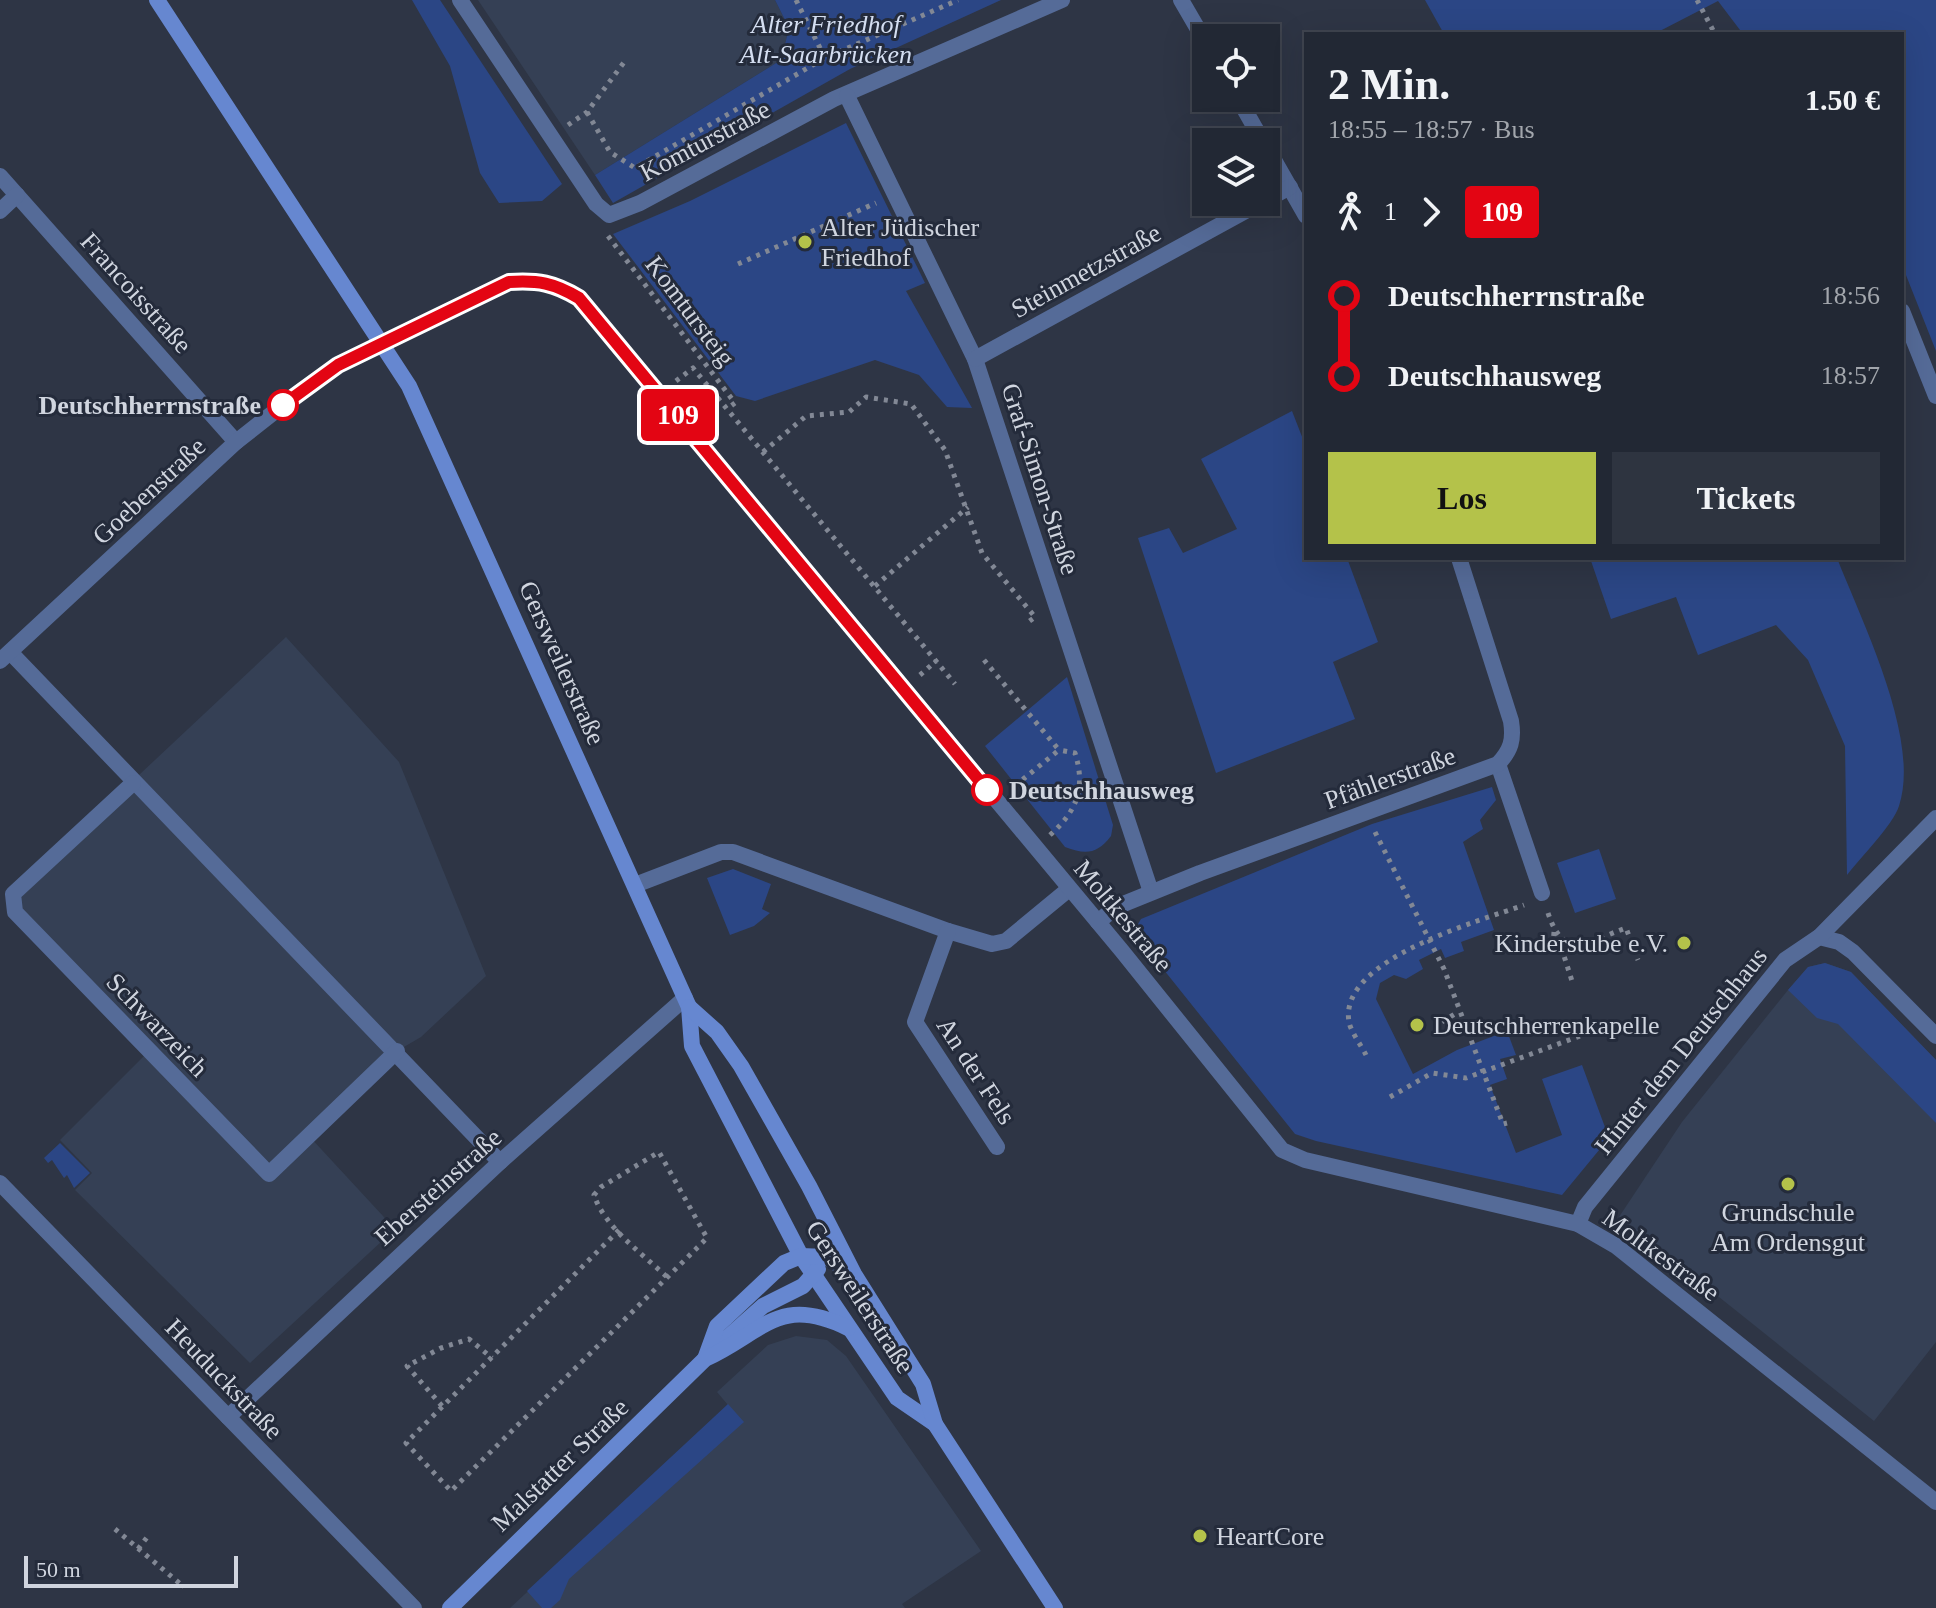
<!DOCTYPE html>
<html lang="de">
<head>
<meta charset="utf-8">
<style>
	:root { --surface:#222834; --page:#2e3440; --text:#f1f3f6; --muted:#a2a6ac; --line:#3f444f; --accent:#b4c24a }
	body { margin:0; font-family:"Times New Roman",serif; background:var(--page); color:var(--text); height:100vh; display:flex; flex-direction:column; font-size:30px; white-space:nowrap }
	* { box-sizing:border-box; margin:0 }
	p { font-size:26px; color:var(--muted) }
	.icon { flex:none; width:44px; height:44px; fill:none; stroke:currentColor; stroke-width:2; stroke-linecap:round; stroke-linejoin:round }
	.map { position:relative; flex:1; overflow:hidden }
	.drawer { position:absolute; left:1304px; top:32px; width:600px; height:528px; display:flex; flex-direction:column; background:var(--surface); border-radius:0px; box-shadow:0 8px 32px #0002,0 0 0 2px var(--line) }
	.drawer>* { flex:none }
	.badge { padding:0 16px; border-radius:6px; font-size:28px; line-height:52px }
	.fabs { position:absolute; left:1192px; top:24px; display:grid; gap:16px }
	.fabs a { display:grid; place-items:center; width:88px; height:88px; border-radius:0px; background:var(--surface); box-shadow:0 8px 32px #0002,0 0 0 2px var(--line); font-size:40px }
	.scale { position:absolute; left:24px; bottom:20px; width:214px; box-sizing:border-box; padding-left:8px; border:4px solid #d0d5df; border-top:0; font-size:22px; line-height:28px; white-space:nowrap; color:#d0d5df; -webkit-text-stroke:6px #242b3b; paint-order:stroke }
	.map>.badge { position:absolute; translate:-50% -50%; box-shadow:0 0 0 4px #fff }
	.legs { display:flex; align-items:center; gap:12px; height:88px; padding:0 24px; font-size:26px }
	.legs p { margin-inline-start:auto }
	.head { display:flex; align-items:center; justify-content:space-between; height:136px; padding:0 24px }
	h1 { font-size:44px; font-weight:700; line-height:60px }
	.button { display:flex; gap:16px; margin-top:auto; padding:16px 24px }
	.button a { flex:1; height:92px; border-radius:0px; background:var(--accent); color:#111; font-size:32px; font-weight:700; line-height:92px; text-align:center }
	.button a+a { background:var(--page); color:var(--text) }
	ul { padding:0 24px; list-style:none }
	li { display:flex; align-items:center; gap:28px; height:80px; font-size:30px }
	li i { display:grid; place-items:center; width:12px; height:100%; margin:0 10px; background:currentColor }
	li i::after { content:''; width:20px; height:20px; margin:-10px; border:6px solid; border-radius:50%; background:var(--surface) }
	li p { margin-inline-start:auto }
	li:first-child i { background:linear-gradient(#0000 50%,currentColor 0) }
	li:last-child i { background:linear-gradient(currentColor 50%,#0000 0) }
	.map>svg:first-child { display:block }
</style>
</head>
<body>
<div class="map">
<svg width="1936" height="1608" viewBox="0 0 1936 1608">
	<rect width="100%" height="100%" fill="#2e3545"/>
	<!-- built -->
	<g fill="#354055">
		<polygon points="478,0 775,0 789,28 781,60 595,175"/>
		<polygon points="286,637 399,762 486,976 421,1037 397,1051 309,1136 395,1229 250,1363 75,1190 92,1173 60,1140 149,1051 15,912 26,881"/>
		<polygon points="1825,963 1851,972 1936,1060 1936,1342 1874,1421 1619,1217 1682,1122 1788,990 1808,967"/>
		<polygon points="796,1336 827,1340 846,1356 981,1551 902,1604 905,1608 510,1608 728,1405 717,1392 768,1345"/>
	</g>
	<!-- green -->
	<g fill="#2b4685">
		<polygon points="412,0 440,0 562,184 542,201 499,203 480,173 450,66"/>
		<polygon points="775,0 1001,0 850,69 613,203 595,175 781,60 789,28"/>
		<polygon points="1425,0 1936,0 1936,351 1902,265 1902,34 1748,34 1740,30 1718,1 1654,34 1444,34"/>
		<polygon points="846,123 925,283 906,291 972,408 947,407 919,375 875,360 755,401 736,396 613,234 690,201"/>
		<polygon points="1292,411 1306,447 1306,558 1347,558 1378,642 1333,662 1355,719 1216,773 1138,538 1169,528 1183,553 1237,529 1201,459"/>
		<path d="M 1590,558 L 1837,558 C 1862,622 1921,739 1899,806 C 1893,825 1860,858 1847,875 L 1845,746 L 1808,660 L 1776,625 L 1698,655 L 1676,597 L 1611,619 Z"/>
		<path d="M 1067,677 L 1113,825 L 1111,836 C 1097,854 1086,855 1065,847 L 985,746 Z"/>
		<polygon points="1492,787 1496,800 1480,820 1483,829 1463,842 1494,930 1461,942 1464,951 1445,958 1441,949 1419,960 1423,969 1406,979 1394,975 1380,983 1376,999 1413,1074 1457,1050 1507,1031 1516,1055 1500,1059 1507,1079 1490,1085 1516,1153 1562,1135 1542,1079 1582,1065 1609,1138 1562,1195 1316,1141 1295,1134 1144,945 1135,929 1141,919 1372,824"/>
		<polygon points="1599,849 1616,899 1575,913 1557,863"/>
		<polygon points="733,869 771,884 762,909 770,913 754,926 730,935 707,878"/>
		<polygon points="1825,963 1851,972 1936,1060 1936,1123 1838,1024 1817,1018 1788,990 1808,967"/>
		<polygon points="60,1143 90,1173 74,1188 67,1175 64,1178 52,1160 48,1163 44,1158"/>
		<polygon points="728,1404 744,1422 569,1579 560,1600 551,1608 542,1608 527,1591"/>
	</g>
	<g fill="none" stroke-linecap="round" stroke-linejoin="round">
		<!-- path -->
		<g stroke="#828895" stroke-width="5" stroke-dasharray="4 6" stroke-linecap="butt">
			<polyline points="796,0 825,58"/>
			<polyline points="1697,0 1715,34"/>
			<polyline points="587,112 610,152 635,168 825,58 958,0"/>
			<polyline points="568,125 587,112 625,61"/>
			<polyline points="608,236 735,403 727,409"/>
			<polyline points="738,264 876,203"/>
			<polyline points="676,381 693,368 955,684"/>
			<polyline points="763,452 806,416 849,412 866,397 911,404 945,450 982,553 1035,617 1027,623"/>
			<polyline points="875,586 968,507"/>
			<polyline points="984,660 1059,750 1011,789"/>
			<polyline points="920,675 936,661"/>
			<polyline points="1375,832 1444,969 1503,1124 1507,1123"/>
			<path d="M 1050,835 C 1077,811 1086,788 1075,753 L 1059,750"/>
			<path d="M 1548,913 C 1564,962 1589,941 1626,928 L 1638,960"/>
			<polyline points="1554,932 1553,946 1564,956 1572,981"/>
			<polyline points="1442,1022 1458,1012"/>
			<path d="M 1366,1055 C 1361,1045 1351,1032 1349,1022 C 1338,959 1480,921 1524,905"/>
			<polyline points="1390,1097 1432,1073 1466,1078 1588,1033"/>
			<path d="M 619,1230 L 406,1443 L 451,1491 L 707,1238 L 659,1152 L 601,1187 L 594,1195 C 605,1228 643,1254 668,1278"/>
			<polyline points="442,1406 407,1366 441,1348 469,1339 492,1358"/>
			<polyline points="115,1529 184,1587"/>
			<polyline points="138,1549 148,1536"/>
		</g>
		<!-- service -->
		<g stroke="#556b98" stroke-width="16">
			<polyline points="1498,764 1542,893"/>
			<polyline points="635,885 721,852 733,852 948,931 992,944 1006,941 1069,889"/>
			<polyline points="948,931 915,1022 997,1147"/>
		</g>
		<!-- minor -->
		<g stroke="#556b98" stroke-width="16">
			<polyline points="460,0 596,204 609,215 640,203 834,99 1062,0"/>
			<polyline points="1181,0 1206,43"/>
			<polyline points="847,96 975,359 1151,892"/>
			<polyline points="1238,98 1263,142"/>
			<polyline points="1266,146 1306,216"/>
			<polyline points="0,176 236,442"/>
			<polyline points="1266,200 1290,187"/>
			<polyline points="0,211 17,195"/>
			<polyline points="1902,311 1936,396"/>
			<polyline points="975,359 1262,202"/>
			<polyline points="10,652 500,1162"/>
			<polyline points="133,783 13,894 15,912 269,1174 397,1051"/>
			<path d="M 1098,922 L 1116,907 L 1200,873 L 1498,764 C 1511,750 1514,740 1511,721 L 1459,558"/>
			<polyline points="1819,937 1839,942 1853,952 1936,1036"/>
			<polyline points="1578,1224 1585,1207 1785,960 1819,937 1936,818"/>
			<polyline points="228,1417 500,1162 685,998"/>
		</g>
		<!-- tertiary -->
		<g stroke="#556b98" stroke-width="16">
			<path d="M 0,661 L 236,442 L 297,394 L 338,365 L 509,282 C 538,280 554,283 579,298 L 1122,951 L 1282,1150 L 1305,1160 L 1578,1224 L 1616,1246 L 1936,1502"/>
			<polyline points="0,1183 414,1608"/>
		</g>
		<!-- secondary -->
		<g stroke="#6687d0" stroke-width="16">
			<polyline points="157,0 409,386 689,1007 692,1046 801,1256 897,1398 935,1424"/>
			<polyline points="689,1007 717,1032 741,1066 809,1186 854,1274 923,1384 935,1424 1055,1608"/>
			<polyline points="717,1347 763,1306 803,1286 818,1269"/>
			<polyline points="705,1359 717,1326 784,1263 801,1256 826,1257 853,1273"/>
			<path d="M 450,1608 L 705,1359 C 764,1332 778,1294 848,1328"/>
		</g>
	</g>
	<g fill="none" stroke-linecap="round" stroke-linejoin="round">
		<!-- line-1 casing -->
		<g stroke="#fff" stroke-width="18">
			<path id="line-1" d="M 283,405 L 338,365 L 509,282 C 538,280 554,283 579,298 L 987,790"/>
		</g>
		<!-- line-1 -->
		<use href="#line-1" stroke="#e30513" stroke-width="12"/>
	</g>
	<!-- markers -->
	<g fill="#b4c24a" stroke="#242b3b" stroke-width="3">
		<circle cx="805" cy="242" r="8"/>
		<circle cx="1684" cy="943" r="8"/>
		<circle cx="1417" cy="1025" r="8"/>
		<circle cx="1788" cy="1184" r="8"/>
		<circle cx="1200" cy="1536" r="8"/>
	</g>
	<g fill="#fff" stroke="#e30513" stroke-width="4">
		<circle cx="283" cy="405" r="14"/>
		<circle cx="987" cy="790" r="14"/>
	</g>
	<g text-anchor="middle" dominant-baseline="central" stroke-width="6" stroke-linejoin="round" paint-order="stroke">
		<!-- park labels -->
		<g font-size="26" font-style="italic" fill="#d4def1" stroke="#242b3b">
			<text x="826" y="24">Alter Friedhof<tspan x="826" dy="30">Alt-Saarbrücken</tspan></text>
		</g>
		<!-- street labels -->
		<g font-size="26" fill="#d0d5df" stroke="#242b3b">
			<text transform="translate(705 141) rotate(-28)">Komturstraße</text>
			<text transform="translate(1086 271) rotate(-29)">Steinmetzstraße</text>
			<text transform="translate(136 293) rotate(48)">Francoisstraße</text>
			<text transform="translate(690 311) rotate(53)">Komtursteig</text>
			<text transform="translate(1040 479) rotate(72)">Graf-Simon-Straße</text>
			<text transform="translate(149 491) rotate(-43)">Goebenstraße</text>
			<text transform="translate(562 663) rotate(66)">Gersweilerstraße</text>
			<text transform="translate(1390 778) rotate(-20)">Pfählerstraße</text>
			<text transform="translate(1123 916) rotate(50)">Moltkestraße</text>
			<text transform="translate(157 1025) rotate(46)">Schwarzeich</text>
			<text transform="translate(1681 1051) rotate(-51)">Hinter dem Deutschhaus</text>
			<text transform="translate(976 1071) rotate(57)">An der Fels</text>
			<text transform="translate(438 1187) rotate(-42)">Ebersteinstraße</text>
			<text transform="translate(1661 1255) rotate(36)">Moltkestraße</text>
			<text transform="translate(860 1297) rotate(57)">Gersweilerstraße</text>
			<text transform="translate(224 1379) rotate(46)">Heuduckstraße</text>
			<text transform="translate(560 1465) rotate(-44)">Malstatter Straße</text>
		</g>
		<!-- poi labels -->
		<g font-size="26" fill="#d0d5df" stroke="#242b3b" text-anchor="start">
			<text x="821" y="227">Alter Jüdischer<tspan x="821" dy="30">Friedhof</tspan></text>
			<text x="1668" y="943" text-anchor="end">Kinderstube e.V.</text>
			<text x="1433" y="1025">Deutschherrenkapelle</text>
			<text x="1788" y="1212" text-anchor="middle">Grundschule<tspan x="1788" dy="30">Am Ordensgut</tspan></text>
			<text x="1216" y="1536">HeartCore</text>
		</g>
		<!-- stop labels -->
		<g font-size="26" font-weight="bold" fill="#d0d5df" stroke="#242b3b" text-anchor="end">
			<text x="261" y="405">Deutschherrnstraße</text>
			<text x="1009" y="790" text-anchor="start">Deutschhausweg</text>
		</g>
	</g>
</svg>
<div class="fabs">
<a><svg class="icon" aria-label="locate" viewBox="0 0 24 24"><circle cx="12" cy="12" r="6"/><path d="M12 2v4M12 18v4M2 12h4M18 12h4"/></svg></a>
<a><svg class="icon" aria-label="layers" viewBox="0 0 24 24"><path d="M12 4l9 5-9 5-9-5zM3 14l9 5 9-5"/></svg></a>
</div>
<div class="scale">50 m</div>
<b class="badge" style="left:678px;top:415px;background:#e30513;color:#fff">109</b>
<section class="drawer">
<div class="head"><div><h1>2 Min.</h1><p>18:55 – 18:57 · Bus</p></div><b>1.50 €</b></div>
<div class="legs"><svg class="icon" aria-label="walk" viewBox="0 0 24 24"><circle cx="13" cy="4" r="2"/><path d="M13 8l-2 6 4 7M11 14l-3 7M7 12l3-4h3l4 4"/></svg>1<svg class="icon" aria-label="forward" viewBox="0 0 24 24"><path d="M9 5l7 7-7 7"/></svg><b class="badge" style="background:#e30513;color:#fff">109</b></div>
<ul>
<li><i style="color:#e30513"></i><b>Deutschherrnstraße</b><p>18:56</p></li>
<li><i style="color:#e30513"></i><b>Deutschhausweg</b><p>18:57</p></li>
</ul>
<div class="button"><a>Los</a><a>Tickets</a></div>
</section>
</div>
</body>
</html>
